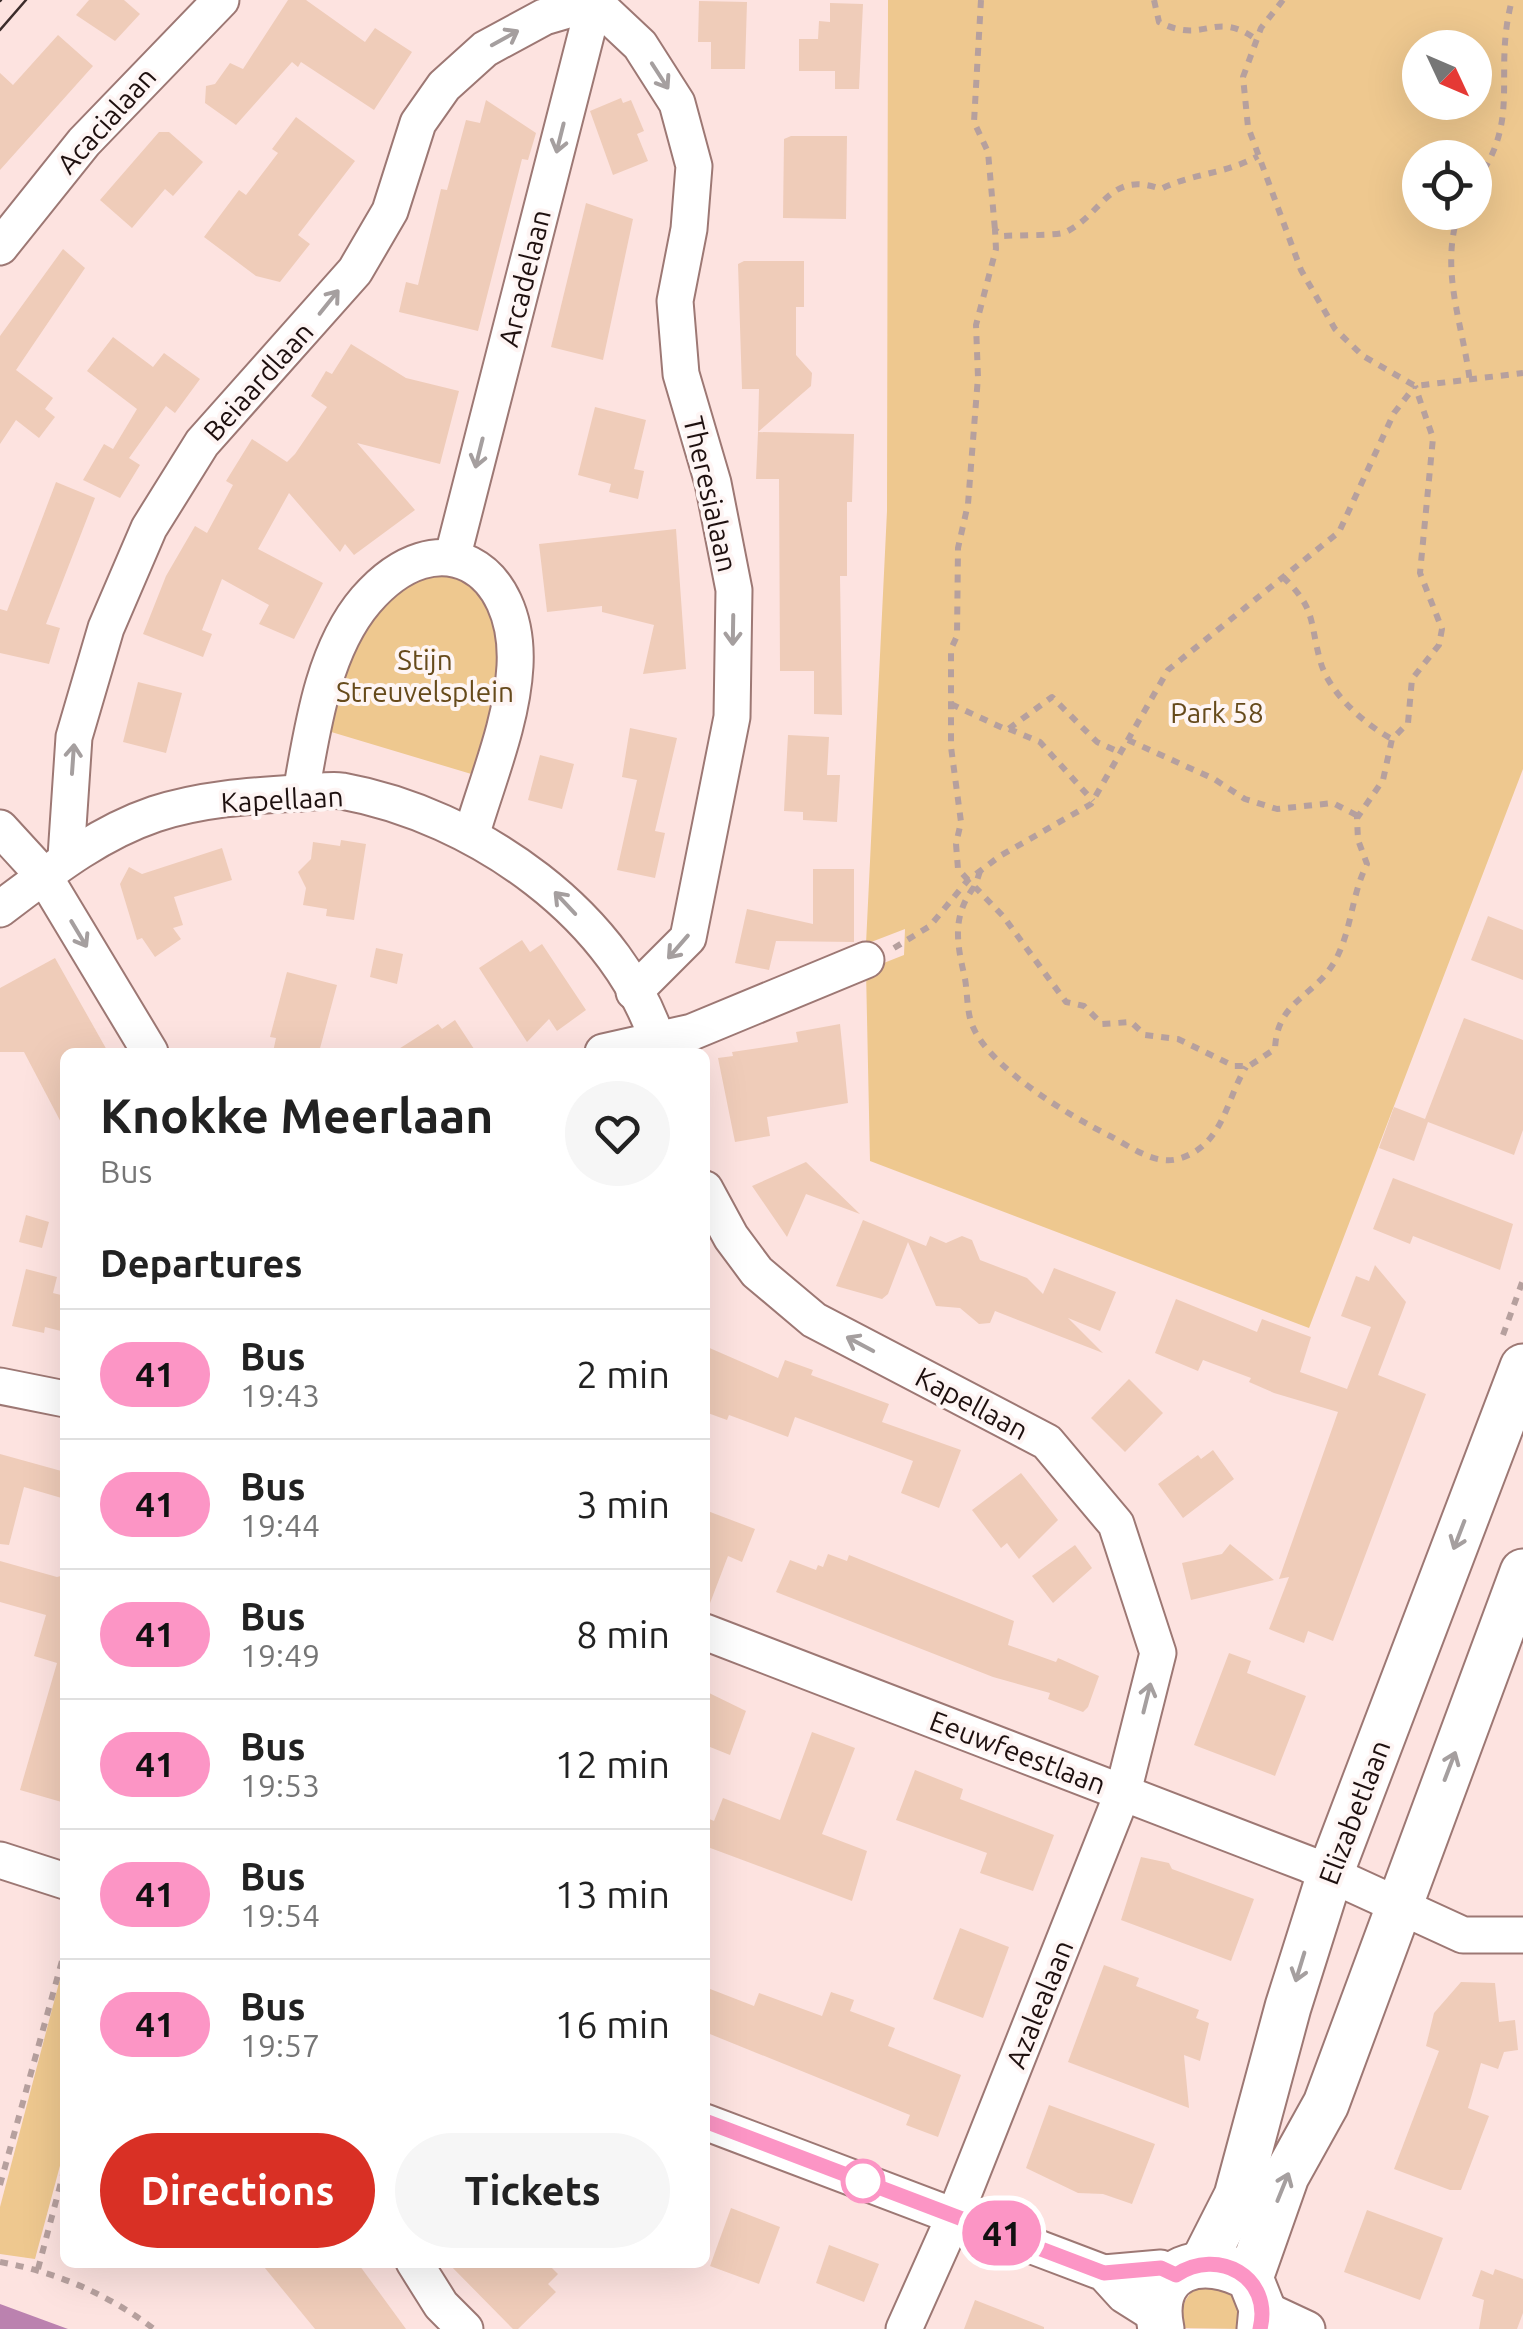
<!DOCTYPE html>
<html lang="en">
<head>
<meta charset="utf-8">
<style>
	:root { --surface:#fff; --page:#f6f6f6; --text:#222; --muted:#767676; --line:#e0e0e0; --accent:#d93025 }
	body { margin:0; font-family:Ubuntu,sans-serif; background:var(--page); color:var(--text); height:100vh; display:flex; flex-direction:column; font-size:38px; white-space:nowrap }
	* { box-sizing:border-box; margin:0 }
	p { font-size:32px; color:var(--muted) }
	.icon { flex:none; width:55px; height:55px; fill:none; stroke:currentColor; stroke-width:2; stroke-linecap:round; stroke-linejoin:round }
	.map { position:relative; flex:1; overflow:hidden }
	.panel { position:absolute; left:60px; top:1048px; width:650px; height:1220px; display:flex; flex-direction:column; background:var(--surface); border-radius:15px; box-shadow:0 10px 40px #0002 }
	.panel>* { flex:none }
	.badge { padding:0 20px; border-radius:32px; font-size:35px; line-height:65px }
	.needle { width:65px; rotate:134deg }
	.fabs { position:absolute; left:1402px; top:30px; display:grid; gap:20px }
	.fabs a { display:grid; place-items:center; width:90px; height:90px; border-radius:50%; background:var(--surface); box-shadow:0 10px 40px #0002; font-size:50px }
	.map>.badge { position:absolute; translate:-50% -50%; box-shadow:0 0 0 5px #fff }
	h2 { padding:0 40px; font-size:38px; line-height:90px }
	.round { display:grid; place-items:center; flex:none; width:105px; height:105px; border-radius:52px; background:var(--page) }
	.overview { display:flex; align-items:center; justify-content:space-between; height:170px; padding:0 40px }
	h1 { font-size:48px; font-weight:700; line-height:75px }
	.button { display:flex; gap:20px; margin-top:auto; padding:20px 40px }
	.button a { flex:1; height:115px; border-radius:60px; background:var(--accent); color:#fff; font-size:40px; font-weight:700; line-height:115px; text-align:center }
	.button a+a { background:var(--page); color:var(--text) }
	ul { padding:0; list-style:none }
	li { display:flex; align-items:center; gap:30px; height:130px; padding:0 40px; border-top:2px solid var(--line) }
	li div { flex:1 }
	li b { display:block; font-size:38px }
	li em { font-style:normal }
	li .badge { min-width:110px; font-weight:700; text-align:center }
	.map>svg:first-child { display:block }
</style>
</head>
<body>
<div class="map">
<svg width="1523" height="2329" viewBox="0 0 1523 2329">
	<rect width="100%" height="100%" fill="#fde3e0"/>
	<!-- green -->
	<g fill="#eec88f" fill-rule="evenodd">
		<path d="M 888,0 L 1523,0 L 1523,769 L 1309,1328 L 870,1161 L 866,970 L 904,955 L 905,929 L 866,944 L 887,511 ZM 1420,48 L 1475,48 L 1475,102 L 1420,102 ZM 1420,158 L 1475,158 L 1475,212 L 1420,212 Z"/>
		<polygon points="450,566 487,598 504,656 478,776 328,731 354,639 384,594"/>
		<polygon points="65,1960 65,2147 35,2259 0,2254 0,2207"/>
		<path d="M 1211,2282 L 1239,2295 L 1242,2329 L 1183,2328 C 1179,2303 1187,2290 1211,2282 Z"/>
	</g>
	<!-- water -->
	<polygon fill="#bb82af" points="0,2304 68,2329 0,2329"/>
	<!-- building -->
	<g fill="#efccb9">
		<polygon points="89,0 124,0 140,14 115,41 76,15"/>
		<polygon points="288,0 306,0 365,42 375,28 412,52 374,110 301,62 298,67 292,62 236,125 205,103 206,86 215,84 230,63 243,69"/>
		<polygon points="699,1 747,2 745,69 711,69 711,42 698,42"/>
		<polygon points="830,3 863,4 859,89 835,89 835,71 799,71 799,39 818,39 819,21 830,22"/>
		<polygon points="58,35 93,66 0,170 0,73 13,85"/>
		<polygon points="621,98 623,103 631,100 644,131 637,134 648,161 613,175 590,111"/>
		<polygon points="486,100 536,133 528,160 522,159 478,331 399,312 406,282 418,285 441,189 447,190 466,120 480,123"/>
		<polygon points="296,117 355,161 298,235 310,244 280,282 256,276 204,237 239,190 246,195 278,153 272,149"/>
		<polygon points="159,132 169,132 203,162 173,196 165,189 132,228 100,200"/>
		<polygon points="791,136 847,136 846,219 783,218 784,139"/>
		<polygon points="586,203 633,219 603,360 551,347"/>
		<polygon points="63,249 85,268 16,370 53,398 45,409 55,417 39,438 16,420 0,444 0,336"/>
		<polygon points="744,261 804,261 804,307 796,307 796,355 812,373 811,386 758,432 759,389 742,389 738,264"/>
		<polygon points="113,337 153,367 164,353 200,379 175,413 166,406 129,458 140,465 120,498 83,480 104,444 113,449 137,409 87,371"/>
		<polygon points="351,344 406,378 459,391 440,464 357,443 415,510 354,555 345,544 340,552 289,493 258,549 323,583 294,639 259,624 269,605 222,579 202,630 212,634 203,657 143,634 166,576 195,526 207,533 233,485 226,481 252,439 287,462 295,454 327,407 311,396 326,371 332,374"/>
		<polygon points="595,407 646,420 634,469 644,471 638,499 609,492 611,484 578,475"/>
		<polygon points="758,432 854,434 852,502 847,502 847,576 840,576 842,715 814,714 814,671 780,671 779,479 756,479"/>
		<polygon points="56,482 95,498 46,624 60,628 49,664 0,653 0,609 7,611"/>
		<polygon points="676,529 686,669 643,674 654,625 602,612 602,606 547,612 539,544"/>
		<polygon points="138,682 182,693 166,753 123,742"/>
		<polygon points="630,728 677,738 655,831 665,833 655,878 617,870 637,780 622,777"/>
		<polygon points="788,735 829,737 827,775 840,775 837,822 803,820 803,812 784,811"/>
		<polygon points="540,755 574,764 562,809 528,800"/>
		<polygon points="341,840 366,844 354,920 326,916 327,909 303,905 306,888 298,872 311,859 313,842 340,846"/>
		<polygon points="222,848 232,880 174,897 183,925 173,928 181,939 155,957 142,938 137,940 120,884 129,867 142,874"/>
		<polygon points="813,869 854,869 854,942 776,941 769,970 735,963 747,909 813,924"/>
		<polygon points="1488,916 1523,930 1523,980 1471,960"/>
		<polygon points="522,940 530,952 542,944 586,1010 557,1031 549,1019 527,1042 479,968"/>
		<polygon points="376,948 403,954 397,984 370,977"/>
		<polygon points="55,958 108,1052 65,1052 65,1130 24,1052 0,1052 0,988"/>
		<polygon points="287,972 337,985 319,1052 273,1052 276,1038 270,1037"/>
		<polygon points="1464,1018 1523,1040 1523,1130 1514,1155 1428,1122 1414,1161 1379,1148 1394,1107 1425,1119"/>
		<polygon points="455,1020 476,1052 394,1052 438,1024 442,1029"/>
		<polygon points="840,1024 848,1103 767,1117 770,1136 735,1142 718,1058 733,1056 732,1052 798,1042 796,1032"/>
		<polygon points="806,1162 860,1214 806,1194 787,1237 752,1186"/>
		<polygon points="1393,1178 1513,1224 1500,1270 1413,1236 1410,1244 1373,1229"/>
		<polygon points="26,1215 49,1222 42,1248 19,1242"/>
		<polygon points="863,1220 926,1246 930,1236 946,1243 962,1236 972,1240 980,1260 1027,1278 1043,1294 1054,1268 1116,1292 1100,1331 1068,1318 1103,1353 995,1311 990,1323 979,1324 960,1308 936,1306 908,1242 888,1294 882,1299 836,1286"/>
		<polygon points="1375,1265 1406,1302 1378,1375 1426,1394 1333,1641 1308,1631 1304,1643 1269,1629 1289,1577 1279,1579 1338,1412 1274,1393 1249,1382 1251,1378 1203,1360 1198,1371 1155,1353 1176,1299 1257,1332 1262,1319 1311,1337 1300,1372 1347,1389 1371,1327 1341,1316 1356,1276 1369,1281"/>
		<polygon points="26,1269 57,1277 53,1293 65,1296 65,1332 45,1327 44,1333 12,1326"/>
		<polygon points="705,1346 778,1378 785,1360 813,1370 811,1375 889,1404 882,1422 961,1450 939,1508 901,1493 913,1461 795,1417 788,1437 729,1415 727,1420 705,1412"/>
		<polygon points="1129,1379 1163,1413 1125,1452 1091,1418"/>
		<polygon points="1213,1450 1234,1479 1183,1518 1158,1484 1198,1455 1201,1459"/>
		<polygon points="0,1454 65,1472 65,1499 24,1487 9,1545 0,1544"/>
		<polygon points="1021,1473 1058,1520 1019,1559 1007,1543 1001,1548 972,1510"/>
		<polygon points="705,1510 755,1529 742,1562 728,1556 707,1611"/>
		<polygon points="1230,1544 1274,1580 1191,1600 1182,1563 1222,1554"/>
		<polygon points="1075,1545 1092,1568 1053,1603 1032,1576"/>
		<polygon points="828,1554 847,1561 849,1555 1014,1621 1008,1645 1056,1662 1058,1658 1099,1676 1088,1707 1083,1712 1048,1699 1050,1693 993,1677 776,1592 790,1560 816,1570 818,1565 823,1567"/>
		<polygon points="0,1561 57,1577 65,1575 65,1803 20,1790 57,1663 34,1656 46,1615 0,1602"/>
		<polygon points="1229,1653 1251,1661 1247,1673 1306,1696 1275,1776 1194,1745"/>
		<polygon points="705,1691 746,1711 730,1755 705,1745"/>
		<polygon points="812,1732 855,1748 822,1834 867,1851 852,1901 705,1846 705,1817 714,1821 723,1798 780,1820"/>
		<polygon points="915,1770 963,1789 960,1799 1054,1835 1033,1891 980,1873 987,1853 896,1820"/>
		<polygon points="1141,1857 1169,1863 1172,1869 1254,1899 1231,1961 1121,1920"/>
		<polygon points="960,1928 1009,1947 983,2018 933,1999"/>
		<polygon points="1104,1965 1139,1978 1136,1986 1199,2010 1196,2018 1209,2023 1200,2061 1184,2055 1189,2108 1068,2062"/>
		<polygon points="1461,1982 1495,1983 1499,2022 1515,2020 1518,2050 1504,2052 1498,2069 1481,2063 1468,2108 1489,2116 1461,2190 1450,2190 1394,2169 1439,2051 1426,2046 1434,2013"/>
		<polygon points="705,1987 754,2006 759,1993 822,2016 831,1992 854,2000 850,2011 895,2028 888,2046 961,2075 938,2137 906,2125 910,2115 705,2032"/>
		<polygon points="1049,2105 1155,2144 1132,2204 1103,2194 1078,2193 1026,2168"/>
		<polygon points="731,2208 780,2227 759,2284 710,2266"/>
		<polygon points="1367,2210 1443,2238 1420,2300 1344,2272"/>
		<polygon points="829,2245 879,2264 864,2302 816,2283"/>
		<polygon points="260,2262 357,2262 406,2329 315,2329"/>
		<polygon points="447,2262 546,2262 558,2274 548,2284 556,2292 518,2329 513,2329"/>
		<polygon points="1495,2269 1523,2279 1523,2313 1517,2329 1479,2329 1484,2300 1472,2296 1481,2270 1493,2275"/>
		<polygon points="975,2300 1044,2327 1044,2329 964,2329"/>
	</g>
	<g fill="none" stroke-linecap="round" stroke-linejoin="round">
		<!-- minor casing -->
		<g stroke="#9d7874" stroke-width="39">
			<g id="minor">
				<polyline points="0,247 84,142 221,0"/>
				<polyline points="453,555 595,0"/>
				<path d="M 301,793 C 312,730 323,650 366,600 C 439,516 520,567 515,666 C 512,723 487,781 471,836"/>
				<polyline points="0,828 44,876 150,1052"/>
				<polyline points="66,857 74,737 106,628 149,528 202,443 355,271 390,211 418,123 444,86 485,49 544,17 578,7 592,9 607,14 640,45 677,103 694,166 689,229 675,301 681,374 713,483 734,590 732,717 688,938 634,992"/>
				<path d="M 0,909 C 49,872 96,834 155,814 C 201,799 248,796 297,793 C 311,793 328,789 342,791 C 475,815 623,916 661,1052"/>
				<polyline points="603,1052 692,1032 866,960"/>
				<polyline points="705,1189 731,1237 757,1272 814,1320 1047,1442 1116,1524 1158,1653 1123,1792 955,2215 904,2329"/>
				<polyline points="0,1386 65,1399"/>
				<polyline points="705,1632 1308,1864 1463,1935 1523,1935"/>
				<polyline points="0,1860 65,1881"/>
				<polyline points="705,2122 1104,2273 1124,2295 1159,2317"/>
				<polyline points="414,2262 441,2305 465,2329"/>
				<polyline points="1104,2273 1161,2268 1176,2275"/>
				<polyline points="1262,2308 1307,2329"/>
			</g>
		</g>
		<!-- major casing -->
		<g stroke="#9d7874" stroke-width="49">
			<g id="major">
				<polyline points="1203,2263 1237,2196 1288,2007 1330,1874 1523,1367"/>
				<polyline points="1250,2278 1286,2176 1326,2104 1523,1572"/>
				<path d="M 1161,2329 C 1148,2265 1204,2251 1250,2278 L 1262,2308 L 1260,2329"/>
			</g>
		</g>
		<!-- path -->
		<g stroke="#b6a09e" stroke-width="6" stroke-dasharray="8 8" stroke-linecap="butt">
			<polyline points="981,0 974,122 988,152 995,230"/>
			<path d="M 1154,0 L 1159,22 C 1206,46 1213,8 1257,40"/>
			<polyline points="1283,0 1261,28 1243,77 1248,127 1301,270 1335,329 1363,356 1415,386 1523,373"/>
			<path d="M 1475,183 C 1523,118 1492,75 1512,0"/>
			<path d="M 1459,212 C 1439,270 1463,324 1470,382"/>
			<path d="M 1283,577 C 1316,609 1309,619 1320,660 C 1328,692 1364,724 1392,739"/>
			<polyline points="951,704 1007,730 1052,697 1097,742 1121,753"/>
			<polyline points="1009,729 1040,742 1093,801"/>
			<polyline points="1128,740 1214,779 1245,799 1277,809 1333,803 1358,816"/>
			<path d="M 980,871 L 975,887 L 1003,916 L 1066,1002 L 1084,1006 L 1102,1024 L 1131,1022 L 1145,1035 L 1178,1039 L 1234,1066 L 1249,1066 L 1275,1049 C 1277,1000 1314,998 1335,961 C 1352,930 1351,896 1367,864 L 1358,840 L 1357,818 L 1383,780 L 1392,739 L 1408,723 L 1412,679 L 1439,645 L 1442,629 L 1420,573 L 1433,438 L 1415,386"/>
			<path d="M 968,880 L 958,869 L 956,844 L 961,822 L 951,747 L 951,649 L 957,636 L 958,548 L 968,504 L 978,377 L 976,325 L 996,249 L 995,230 L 1003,236 C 1016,235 1058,236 1066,232 C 1104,213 1109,170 1161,189 C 1193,173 1226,174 1258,156"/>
			<path d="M 974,887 C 953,915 956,940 964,974 C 968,990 966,1012 973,1027 C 992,1070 1070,1116 1110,1136 C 1131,1147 1157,1167 1181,1158 C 1224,1144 1226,1099 1246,1067"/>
			<polyline points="894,948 930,926 968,880 1000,856 1091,804 1168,670 1339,532 1394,413 1415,386"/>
			<polyline points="1503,1335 1523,1280"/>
			<polyline points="0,2185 65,1950"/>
			<path d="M 0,2262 C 56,2272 108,2294 154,2329"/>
			<polyline points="38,2269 65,2167"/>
		</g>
		<!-- minor -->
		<use href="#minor" stroke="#fff" stroke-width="35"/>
		<!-- major -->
		<use href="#major" stroke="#fff" stroke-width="45"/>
		<!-- tram -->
		<g stroke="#3c2d2c" stroke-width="2.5">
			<polyline points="0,1 1,0"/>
			<polyline points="0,30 26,0"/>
		</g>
	</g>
	<!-- one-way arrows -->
	<defs><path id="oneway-shaft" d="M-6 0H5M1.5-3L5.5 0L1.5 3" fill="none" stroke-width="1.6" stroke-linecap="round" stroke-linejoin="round" transform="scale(2.5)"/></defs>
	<g stroke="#a59f9f">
		<use href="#oneway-shaft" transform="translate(505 38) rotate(-29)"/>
		<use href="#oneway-shaft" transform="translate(660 76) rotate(57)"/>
		<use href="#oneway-shaft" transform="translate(560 138) rotate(104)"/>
		<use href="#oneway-shaft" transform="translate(329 302) rotate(-51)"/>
		<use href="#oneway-shaft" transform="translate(479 453) rotate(104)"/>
		<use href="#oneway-shaft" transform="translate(733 630) rotate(91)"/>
		<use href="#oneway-shaft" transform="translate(73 759) rotate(-86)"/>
		<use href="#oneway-shaft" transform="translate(565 903) rotate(-133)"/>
		<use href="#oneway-shaft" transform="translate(79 934) rotate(59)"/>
		<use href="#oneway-shaft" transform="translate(678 947) rotate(131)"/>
		<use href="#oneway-shaft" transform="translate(860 1344) rotate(-152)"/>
		<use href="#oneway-shaft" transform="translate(1459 1535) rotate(111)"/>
		<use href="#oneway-shaft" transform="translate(1147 1698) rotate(-76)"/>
		<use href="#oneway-shaft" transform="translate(1450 1766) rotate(-69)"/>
		<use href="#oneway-shaft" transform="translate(1300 1967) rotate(107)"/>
		<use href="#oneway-shaft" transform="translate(1283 2187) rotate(-68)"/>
	</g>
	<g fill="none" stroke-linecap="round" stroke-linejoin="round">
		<!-- line casing -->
		<g stroke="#fff" stroke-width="22">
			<path id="line" d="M 705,2121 L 1104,2273 L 1161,2268 L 1176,2275 C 1218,2247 1273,2277 1260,2329"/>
		</g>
		<!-- line -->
		<use href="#line" stroke="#fc95c5" stroke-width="15"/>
	</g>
	<!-- markers -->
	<circle fill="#fff" stroke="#fc95c5" stroke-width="5" cx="863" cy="2181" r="20"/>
	<g text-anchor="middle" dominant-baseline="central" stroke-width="8" stroke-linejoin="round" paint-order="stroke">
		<!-- street labels -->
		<g font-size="28" fill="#1e100f" stroke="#fef5f4">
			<text transform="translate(106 120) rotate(-48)">Acacialaan</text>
			<text transform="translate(524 278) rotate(-76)">Arcadelaan</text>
			<text transform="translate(258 381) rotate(-48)">Beiaardlaan</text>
			<text transform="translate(711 494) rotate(77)">Theresialaan</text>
			<text transform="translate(282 799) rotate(-3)">Kapellaan</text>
			<text transform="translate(972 1403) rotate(28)">Kapellaan</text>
			<text transform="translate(1018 1752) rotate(21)">Eeuwfeestlaan</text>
			<text transform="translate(1354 1812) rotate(-69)">Elizabetlaan</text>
			<text transform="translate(1039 2004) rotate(-68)">Azalealaan</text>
		</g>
		<!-- park labels -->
		<g font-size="28" fill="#664a1b" stroke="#fef5f4">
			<text x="425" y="659">Stijn<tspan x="425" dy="32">Streuvelsplein</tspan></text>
			<text x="1217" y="712">Park 58</text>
		</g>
	</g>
</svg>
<div class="fabs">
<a><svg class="needle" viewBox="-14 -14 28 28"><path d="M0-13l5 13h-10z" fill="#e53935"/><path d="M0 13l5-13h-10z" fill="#767676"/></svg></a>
<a><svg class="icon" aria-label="locate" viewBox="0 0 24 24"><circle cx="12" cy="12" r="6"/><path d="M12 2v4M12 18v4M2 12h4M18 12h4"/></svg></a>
</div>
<b class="badge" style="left:1002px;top:2233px;background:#fc95c5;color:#111">41</b>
<section class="panel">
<div class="overview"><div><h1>Knokke Meerlaan</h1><p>Bus</p></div><a class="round"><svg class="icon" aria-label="heart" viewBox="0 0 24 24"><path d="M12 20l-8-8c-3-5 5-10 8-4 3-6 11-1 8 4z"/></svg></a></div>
<h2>Departures</h2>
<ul>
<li><span class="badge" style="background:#fc95c5;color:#111">41</span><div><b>Bus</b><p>19:43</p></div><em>2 min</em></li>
<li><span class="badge" style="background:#fc95c5;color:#111">41</span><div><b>Bus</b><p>19:44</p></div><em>3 min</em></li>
<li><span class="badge" style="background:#fc95c5;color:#111">41</span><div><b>Bus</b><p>19:49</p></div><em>8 min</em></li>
<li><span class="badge" style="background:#fc95c5;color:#111">41</span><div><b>Bus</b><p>19:53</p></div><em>12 min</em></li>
<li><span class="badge" style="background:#fc95c5;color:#111">41</span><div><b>Bus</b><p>19:54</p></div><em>13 min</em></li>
<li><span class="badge" style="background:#fc95c5;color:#111">41</span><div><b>Bus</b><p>19:57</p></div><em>16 min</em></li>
</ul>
<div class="button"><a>Directions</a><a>Tickets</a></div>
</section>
</div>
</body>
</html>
